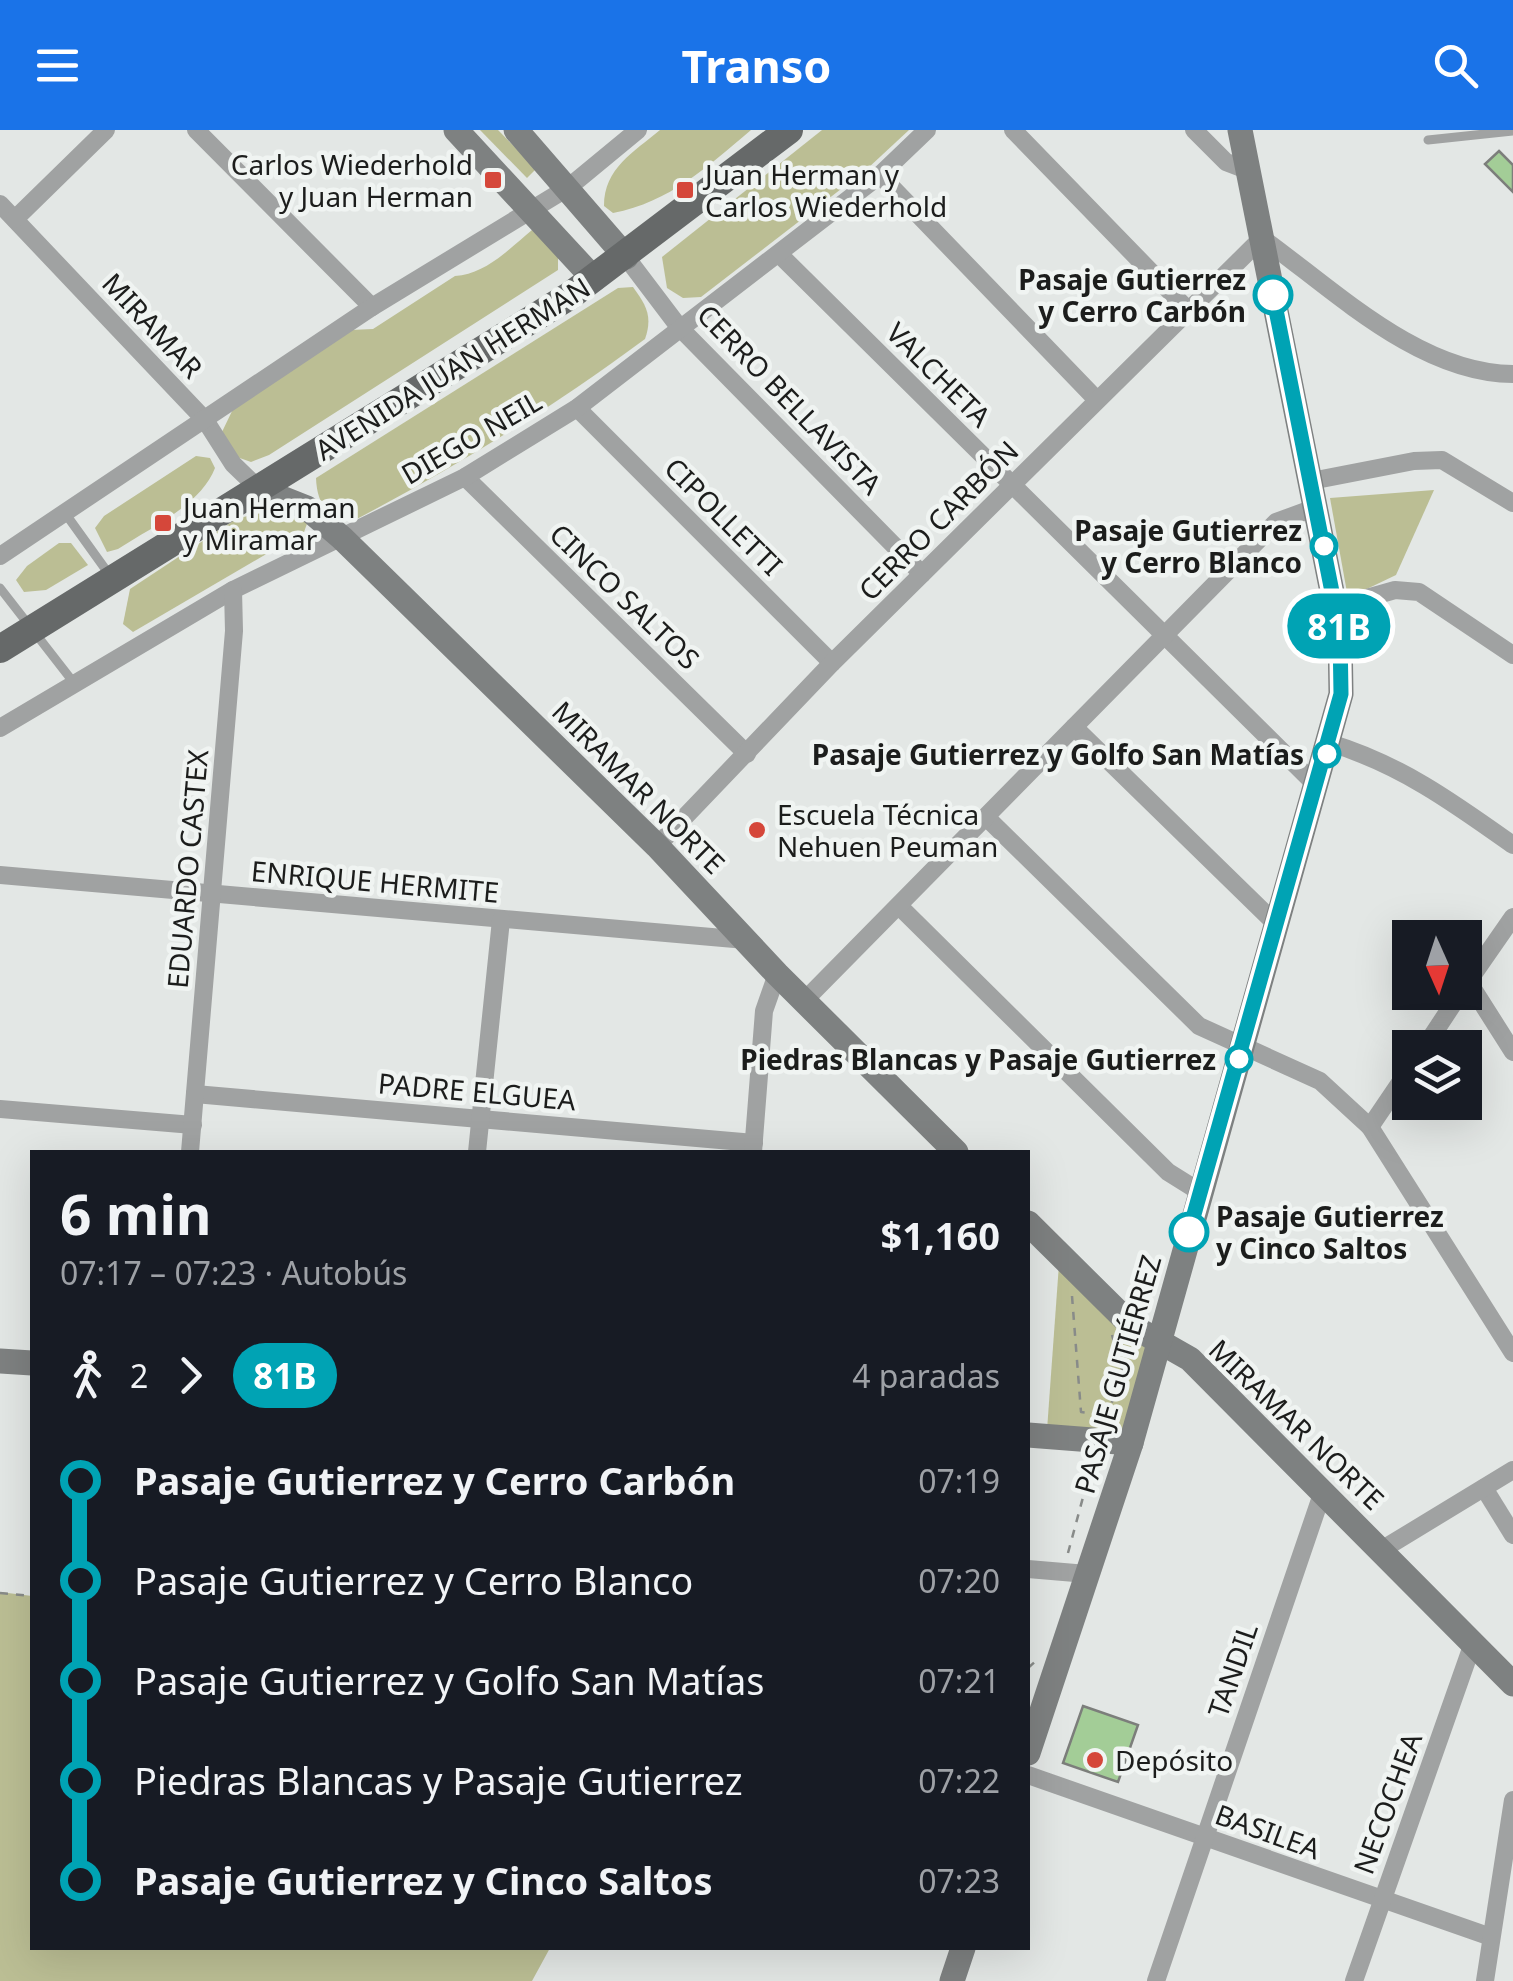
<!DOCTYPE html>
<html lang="es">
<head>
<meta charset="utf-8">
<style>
	:root { --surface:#171b24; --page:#20242c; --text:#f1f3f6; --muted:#9ea1a6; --accent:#1a73e8 }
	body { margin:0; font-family:"Noto Sans",sans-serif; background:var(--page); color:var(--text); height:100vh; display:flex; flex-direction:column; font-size:38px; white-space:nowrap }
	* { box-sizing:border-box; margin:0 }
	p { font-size:32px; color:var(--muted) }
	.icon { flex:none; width:55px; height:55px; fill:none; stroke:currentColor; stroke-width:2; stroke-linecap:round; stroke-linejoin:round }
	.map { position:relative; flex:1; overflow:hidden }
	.drawer { position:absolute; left:30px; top:1020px; width:1000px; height:800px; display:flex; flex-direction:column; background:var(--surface); border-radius:0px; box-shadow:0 10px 40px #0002 }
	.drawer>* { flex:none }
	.badge { padding:0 20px; border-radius:32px; font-size:35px; line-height:65px }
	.needle { width:65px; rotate:177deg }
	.buttons { position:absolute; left:1392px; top:790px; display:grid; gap:20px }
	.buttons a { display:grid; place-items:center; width:90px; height:90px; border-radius:0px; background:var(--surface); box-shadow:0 10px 40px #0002; font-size:50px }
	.map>.badge { position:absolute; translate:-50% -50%; box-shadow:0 0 0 5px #fff }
	.legs { display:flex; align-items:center; gap:15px; height:110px; padding:0 30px; font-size:32px }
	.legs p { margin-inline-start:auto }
	.overview { display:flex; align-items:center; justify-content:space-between; height:170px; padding:0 30px }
	h1 { font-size:55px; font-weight:700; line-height:75px }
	ul { padding:0 30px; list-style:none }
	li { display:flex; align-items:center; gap:35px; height:100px; font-size:38px }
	li i { display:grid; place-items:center; width:15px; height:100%; margin:0 12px; background:currentColor }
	li i::after { content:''; width:25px; height:25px; margin:-12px; border:8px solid; border-radius:50%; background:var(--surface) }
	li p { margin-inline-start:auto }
	li:first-child i { background:linear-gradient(#0000 50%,currentColor 0) }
	li:last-child i { background:linear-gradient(currentColor 50%,#0000 0) }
	header { display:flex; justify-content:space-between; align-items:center; height:130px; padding:0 30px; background:var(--accent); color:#fff; font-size:45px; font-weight:700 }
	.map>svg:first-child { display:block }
</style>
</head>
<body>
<header><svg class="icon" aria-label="menu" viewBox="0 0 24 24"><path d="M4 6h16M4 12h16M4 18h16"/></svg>Transo<svg class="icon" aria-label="search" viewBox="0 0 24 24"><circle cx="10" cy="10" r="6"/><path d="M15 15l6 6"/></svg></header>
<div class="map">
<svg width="1513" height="1851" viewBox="0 0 1513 1851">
	<rect width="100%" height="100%" fill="#e3e7e5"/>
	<!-- green -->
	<g fill="#bbbe94">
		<polygon points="480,0 498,0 536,39 527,48"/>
		<path d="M 660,0 L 751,0 C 707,37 670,72 613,83 L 604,76 C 604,38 634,22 660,0 Z"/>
		<polygon points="822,0 909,0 867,39 701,167 683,168 667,158 662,127"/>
		<path d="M 532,100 L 558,123 L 558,140 L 269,325 L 251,332 L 234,326 L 221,304 L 234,277 L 350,200 L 373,199 L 455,146 C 486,144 509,119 532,100 Z"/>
		<path d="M 633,157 C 646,175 653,186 645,209 C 552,278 456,337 353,391 C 327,385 317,375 316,348 L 618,158 Z"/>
		<path d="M 196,326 L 210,328 L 215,338 C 201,375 150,398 118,419 L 107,422 L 95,398 L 104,386 Z"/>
		<polygon points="1434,360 1396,445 1348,468 1330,368"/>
		<polygon points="271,380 308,391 304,402 133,502 123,494 130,459 236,389"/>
		<polygon points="59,413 71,413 88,435 46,460 24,462 16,450 27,436"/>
		<polygon points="1059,1134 1152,1213 1127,1307 1047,1300"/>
		<polygon points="0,1462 32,1466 32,1818 550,1818 532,1851 0,1851"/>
	</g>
	<!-- building -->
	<g fill="#a3cd97" stroke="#7c7e7b" stroke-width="2.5">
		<polygon points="1499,21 1513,35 1513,62 1485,34"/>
		<polygon points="1083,1576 1138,1595 1118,1652 1063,1633"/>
	</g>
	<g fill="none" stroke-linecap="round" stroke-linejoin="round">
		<!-- path -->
		<g stroke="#888b89" stroke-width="2.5" stroke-dasharray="8 8" stroke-linecap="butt">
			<polyline points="1072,1166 1081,1282 1108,1285"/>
			<polyline points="1107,1288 1122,1240 1112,1205"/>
			<polyline points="1068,1423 1092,1334"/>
			<polyline points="0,1463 32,1466"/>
			<polyline points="1028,1538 1037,1530"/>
		</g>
		<!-- lane -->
		<g stroke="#a0a2a2" stroke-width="9">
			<polyline points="1428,10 1513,1"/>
			<polyline points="65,383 111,447"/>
			<polyline points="0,458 74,553"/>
		</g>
		<!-- street -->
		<g stroke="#a0a2a2" stroke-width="18">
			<polyline points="196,0 372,177"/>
			<polyline points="1013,0 1187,179"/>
			<polyline points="1194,0 1226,32 1247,40"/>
			<polyline points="880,45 1097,270"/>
			<polyline points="0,74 205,290 233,334 259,359"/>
			<polyline points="15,89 106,0"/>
			<polyline points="779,124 1317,656"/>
			<polyline points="626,127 679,197 922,444"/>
			<polyline points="577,278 832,533"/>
			<polyline points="465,347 747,624"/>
			<polyline points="1311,351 1414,331 1442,330 1513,373"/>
			<polyline points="0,426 372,177 569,57 638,0"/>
			<polyline points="1335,477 1395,460 1419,462 1513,525"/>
			<polyline points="1074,597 1278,796"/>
			<polyline points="0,598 233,460 465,347 577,278 880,45 927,0"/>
			<path d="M 1330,613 C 1400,634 1454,673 1513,715"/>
			<polyline points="986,687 1199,896 1320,951 1370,997 1513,1223"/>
			<path d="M 657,716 L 832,533 L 1262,108 C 1334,160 1420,244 1513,244"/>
			<polyline points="0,745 746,810"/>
			<polyline points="899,776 1168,1042 1200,1062"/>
			<polyline points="1468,851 1513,922"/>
			<polyline points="1465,856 1513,787"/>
			<polyline points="804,871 1276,392 1317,377"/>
			<polyline points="1424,918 1461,862"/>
			<polyline points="195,964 754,1013"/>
			<polyline points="0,979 193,995"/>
			<polyline points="1370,997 1410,938"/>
			<polyline points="190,1022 234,501 233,460"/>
			<polyline points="477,1022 501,790"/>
			<polyline points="753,1022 764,881 777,844"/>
			<polyline points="1484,1358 1513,1405"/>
			<polyline points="1383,1419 1513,1340"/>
			<polyline points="1028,1439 1087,1444"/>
			<polyline points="1028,1645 1491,1807"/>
			<polyline points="1156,1851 1323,1361"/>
			<polyline points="1354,1851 1473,1513"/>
			<polyline points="1485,1851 1513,1670"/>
		</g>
		<!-- secondary -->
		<g stroke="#7e8181" stroke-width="25">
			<polyline points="456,0 594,149"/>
			<polyline points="516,0 626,127"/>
			<polyline points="259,359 307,378 342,408 657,716 777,844 956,1022"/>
			<polyline points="1028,1093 1132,1196 1190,1229 1513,1554"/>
			<polyline points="0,1231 32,1233"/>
			<polyline points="1028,1305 1131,1313"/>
			<polyline points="1028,1623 1131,1313 1341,564 1340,502 1240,0"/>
			<polyline points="952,1851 963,1818"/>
		</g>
		<!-- primary -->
		<polyline stroke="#666969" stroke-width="28" points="0,519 571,165 789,0"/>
	</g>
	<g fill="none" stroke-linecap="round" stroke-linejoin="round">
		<!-- line-1 casing -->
		<g stroke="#fff" stroke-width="22">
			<polyline id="line-1" points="1189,1102 1341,564 1340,502 1273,165"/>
		</g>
		<!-- line-1 -->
		<use href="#line-1" stroke="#00a3b4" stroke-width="15"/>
	</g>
	<!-- markers -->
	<g fill="#d5473a" stroke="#f0f4f2" stroke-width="4">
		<rect x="483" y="40" width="20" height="20" rx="5"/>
		<rect x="675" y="50" width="20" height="20" rx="5"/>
		<rect x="153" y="383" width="20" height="20" rx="5"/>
		<circle cx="757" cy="700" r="10"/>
		<circle cx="1095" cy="1630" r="10"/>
	</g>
	<g fill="#fff" stroke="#00a3b4" stroke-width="5">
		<circle cx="1273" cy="165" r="18"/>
		<circle cx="1324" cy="416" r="12"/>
		<circle cx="1327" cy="624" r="12"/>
		<circle cx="1239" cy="929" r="12"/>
		<circle cx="1189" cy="1102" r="18"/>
	</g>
	<g text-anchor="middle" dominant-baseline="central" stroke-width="9" stroke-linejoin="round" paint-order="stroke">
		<!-- poi labels -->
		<g font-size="28" fill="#1c1d1c" stroke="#f0f4f2" text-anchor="start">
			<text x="473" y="34" text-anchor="end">Carlos Wiederhold<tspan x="473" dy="32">y Juan Herman</tspan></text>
			<text x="705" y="44">Juan Herman y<tspan x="705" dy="32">Carlos Wiederhold</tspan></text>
			<text x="183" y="377">Juan Herman<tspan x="183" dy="32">y Miramar</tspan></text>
			<text x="777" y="684">Escuela Técnica<tspan x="777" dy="32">Nehuen Peuman</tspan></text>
			<text x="1115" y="1630">Depósito</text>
		</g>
		<!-- stop labels -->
		<g font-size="28" font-weight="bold" fill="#1c1d1c" stroke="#f0f4f2" text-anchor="end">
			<text x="1246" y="149">Pasaje Gutierrez<tspan x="1246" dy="32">y Cerro Carbón</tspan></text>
			<text x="1302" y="400">Pasaje Gutierrez<tspan x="1302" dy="32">y Cerro Blanco</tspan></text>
			<text x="1304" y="624">Pasaje Gutierrez y Golfo San Matías</text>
			<text x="1216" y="929">Piedras Blancas y Pasaje Gutierrez</text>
			<text x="1216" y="1086" text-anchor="start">Pasaje Gutierrez<tspan x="1216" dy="32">y Cinco Saltos</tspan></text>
		</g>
		<!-- street labels -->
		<g font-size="28" fill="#1c1d1c" stroke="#f0f4f2">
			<text transform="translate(153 195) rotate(47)">MIRAMAR</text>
			<text transform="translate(452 238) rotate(-32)">AVENIDA JUAN HERMAN</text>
			<text transform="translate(939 244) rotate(45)">VALCHETA</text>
			<text transform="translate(790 269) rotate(46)">CERRO BELLAVISTA</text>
			<text transform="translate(471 307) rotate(-30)">DIEGO NEIL</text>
			<text transform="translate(724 386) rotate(45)">CIPOLLETTI</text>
			<text transform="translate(938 390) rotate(-45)">CERRO CARBÓN</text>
			<text transform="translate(625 466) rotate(44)">CINCO SALTOS</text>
			<text transform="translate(639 657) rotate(45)">MIRAMAR NORTE</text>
			<text transform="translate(187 739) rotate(-85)">EDUARDO CASTEX</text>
			<text transform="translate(375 751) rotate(5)">ENRIQUE HERMITE</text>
			<text transform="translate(477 961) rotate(5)">PADRE ELGUEA</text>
			<text transform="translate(1117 1244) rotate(-74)">PASAJE GUTIÉRREZ</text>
			<text transform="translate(1297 1294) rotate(44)">MIRAMAR NORTE</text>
			<text transform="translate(1232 1540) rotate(-71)">TANDIL</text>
			<text transform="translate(1387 1673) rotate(-70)">NECOCHEA</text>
			<text transform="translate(1268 1701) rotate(20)">BASILEA</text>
		</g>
	</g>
</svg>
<div class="buttons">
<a><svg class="needle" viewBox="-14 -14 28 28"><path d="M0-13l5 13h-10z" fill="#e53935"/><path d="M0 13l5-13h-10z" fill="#9ea1a6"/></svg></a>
<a><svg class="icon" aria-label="layers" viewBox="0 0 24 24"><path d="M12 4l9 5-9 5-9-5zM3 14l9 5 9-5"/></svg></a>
</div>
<b class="badge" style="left:1339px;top:496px;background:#00a3b4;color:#fff">81B</b>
<section class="drawer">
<div class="overview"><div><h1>6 min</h1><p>07:17 – 07:23 · Autobús</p></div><b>$1,160</b></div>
<div class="legs"><svg class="icon" aria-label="walk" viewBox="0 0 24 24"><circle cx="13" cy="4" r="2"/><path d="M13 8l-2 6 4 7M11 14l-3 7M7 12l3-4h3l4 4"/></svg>2<svg class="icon" aria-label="forward" viewBox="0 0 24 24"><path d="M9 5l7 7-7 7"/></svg><b class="badge" style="background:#00a3b4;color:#fff">81B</b><p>4 paradas</p></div>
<ul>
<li><i style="color:#00a3b4"></i><b>Pasaje Gutierrez y Cerro Carbón</b><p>07:19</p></li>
<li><i style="color:#00a3b4"></i><span>Pasaje Gutierrez y Cerro Blanco</span><p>07:20</p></li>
<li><i style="color:#00a3b4"></i><span>Pasaje Gutierrez y Golfo San Matías</span><p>07:21</p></li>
<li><i style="color:#00a3b4"></i><span>Piedras Blancas y Pasaje Gutierrez</span><p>07:22</p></li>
<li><i style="color:#00a3b4"></i><b>Pasaje Gutierrez y Cinco Saltos</b><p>07:23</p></li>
</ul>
</section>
</div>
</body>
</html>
